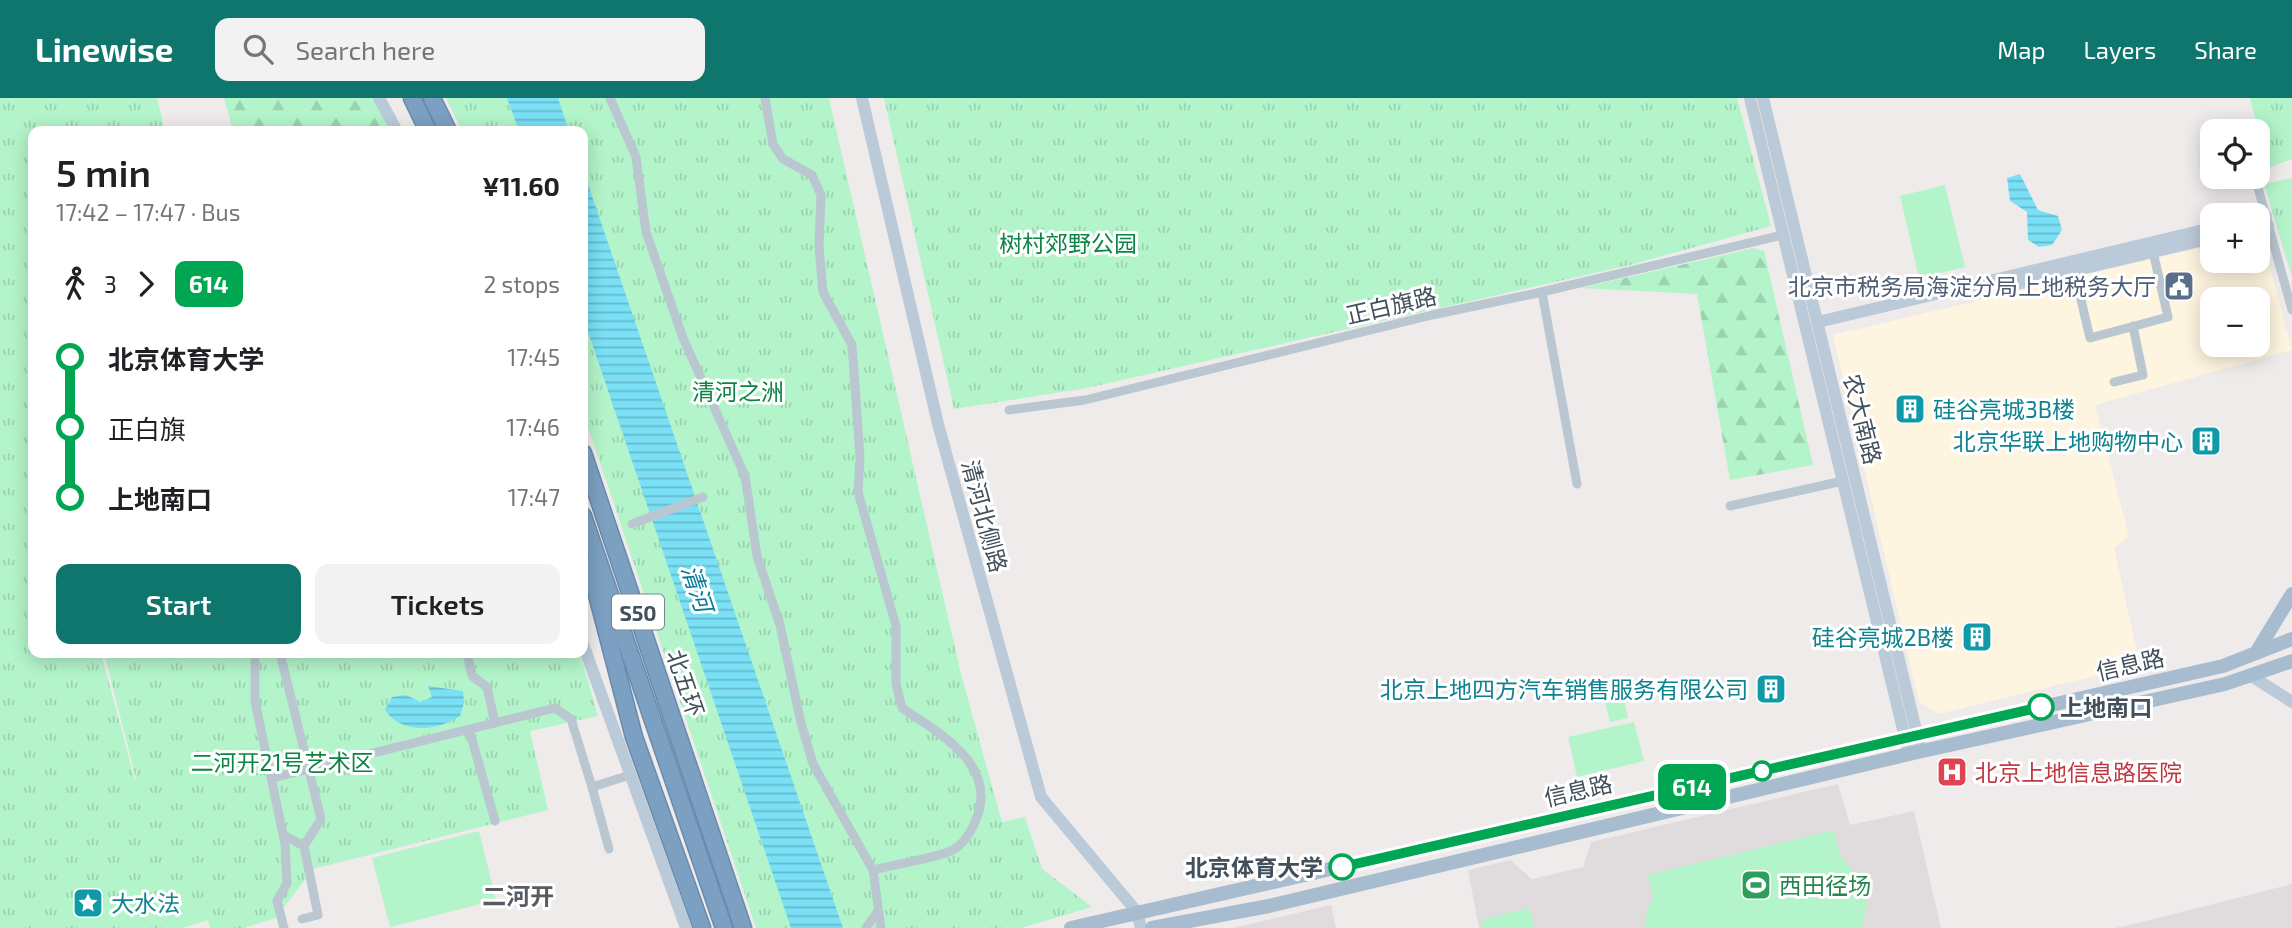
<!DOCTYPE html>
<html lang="en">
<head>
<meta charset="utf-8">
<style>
	:root { --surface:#fff; --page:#f2f2f2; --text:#202124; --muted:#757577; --accent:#0f766e }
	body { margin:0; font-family:"Exo 2","Noto Sans SC",sans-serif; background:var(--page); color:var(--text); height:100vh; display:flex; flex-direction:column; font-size:26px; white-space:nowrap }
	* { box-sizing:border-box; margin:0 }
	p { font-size:23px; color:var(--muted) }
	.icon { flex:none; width:38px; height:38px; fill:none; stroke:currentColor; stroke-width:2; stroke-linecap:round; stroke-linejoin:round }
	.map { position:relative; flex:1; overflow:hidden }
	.sheet { position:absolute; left:28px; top:28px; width:560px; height:532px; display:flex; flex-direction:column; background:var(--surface); border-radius:14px; box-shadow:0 4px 18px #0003 }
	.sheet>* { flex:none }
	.badge { padding:0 14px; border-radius:10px; font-size:24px; line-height:46px }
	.buttons { position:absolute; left:2200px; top:21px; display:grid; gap:14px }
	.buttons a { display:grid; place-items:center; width:70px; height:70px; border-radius:14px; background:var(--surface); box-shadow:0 4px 18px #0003; font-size:35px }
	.map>.badge { position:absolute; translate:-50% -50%; box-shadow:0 0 0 4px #fff }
	.legs { display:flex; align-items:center; gap:10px; height:77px; padding:0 28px; font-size:23px }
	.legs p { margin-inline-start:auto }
	.head { display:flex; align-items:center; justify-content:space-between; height:119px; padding:0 28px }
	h1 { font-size:38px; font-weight:600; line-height:52px }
	.action { display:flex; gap:14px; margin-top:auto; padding:14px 28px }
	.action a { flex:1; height:80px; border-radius:14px; background:var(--accent); color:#fff; font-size:28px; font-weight:600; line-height:80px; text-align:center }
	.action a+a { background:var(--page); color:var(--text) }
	ul { padding:0 28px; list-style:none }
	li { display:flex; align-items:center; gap:24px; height:70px; font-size:26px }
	li i { display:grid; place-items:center; width:10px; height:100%; margin:0 9px; background:currentColor }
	li i::after { content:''; width:18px; height:18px; margin:-9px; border:5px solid; border-radius:50%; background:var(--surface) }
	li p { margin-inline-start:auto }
	li:first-child i { background:linear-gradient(#0000 50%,currentColor 0) }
	li:last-child i { background:linear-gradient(currentColor 50%,#0000 0) }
	header { display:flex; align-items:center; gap:42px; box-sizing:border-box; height:98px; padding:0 35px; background:var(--accent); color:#fff }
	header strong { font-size:33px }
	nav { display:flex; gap:38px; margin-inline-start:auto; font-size:24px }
	.search { width:490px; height:63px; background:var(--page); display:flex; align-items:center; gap:18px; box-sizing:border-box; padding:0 24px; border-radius:14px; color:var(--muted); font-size:26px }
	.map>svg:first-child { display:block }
</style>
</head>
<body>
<header>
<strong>Linewise</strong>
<div class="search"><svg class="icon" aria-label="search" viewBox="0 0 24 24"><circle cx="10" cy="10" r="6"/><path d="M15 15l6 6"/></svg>Search here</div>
<nav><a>Map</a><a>Layers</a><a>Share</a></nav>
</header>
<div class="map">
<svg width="2292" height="830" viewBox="0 0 2292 830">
	<defs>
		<pattern id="forest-firs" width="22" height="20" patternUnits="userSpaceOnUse" patternTransform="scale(1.75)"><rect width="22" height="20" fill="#b3f4ca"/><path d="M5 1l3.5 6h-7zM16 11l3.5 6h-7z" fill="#9bd3b0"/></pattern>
		<pattern id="park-tufts" width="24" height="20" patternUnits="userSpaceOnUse" patternTransform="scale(1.75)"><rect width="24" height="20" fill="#b3f4ca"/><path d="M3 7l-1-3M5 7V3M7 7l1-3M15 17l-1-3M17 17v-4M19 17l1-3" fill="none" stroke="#9bd3b0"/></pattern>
		<pattern id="water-rules" width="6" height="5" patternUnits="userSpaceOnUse" patternTransform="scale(1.75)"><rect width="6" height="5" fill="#7ae0f6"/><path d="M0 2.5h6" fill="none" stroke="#66b8ca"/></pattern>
	</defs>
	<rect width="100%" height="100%" fill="#efebeb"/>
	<!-- commercial -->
	<path fill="#fef5e0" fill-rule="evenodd" d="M 2261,135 L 2292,252 L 2095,307 L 2129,439 L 2114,450 L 2140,567 L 1938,616 L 1919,604 L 1833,237 L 2212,147 L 2212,163 L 2258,163 L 2258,136 ZM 2212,201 L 2258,201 L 2258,247 L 2212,247 Z"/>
	<!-- education -->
	<g fill="#e0dcdd">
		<polygon points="1838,686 1850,727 1914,713 1941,830 1479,830 1468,772 1510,762 1532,781 1583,769 1591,744"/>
		<polygon points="2292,786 2292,830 2115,830 2142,824"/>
		<polygon points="1331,807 1336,830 1232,830"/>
	</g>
	<!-- forest -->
	<g fill="url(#forest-firs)">
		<polygon points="224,0 376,0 394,33 233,33"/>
		<polygon points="1754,150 1764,153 1813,367 1730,382 1697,196 1581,190"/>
	</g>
	<!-- park -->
	<g fill="url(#park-tufts)">
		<polygon points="0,0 157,0 165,33 33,33 33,555 101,555 135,682 141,680 136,681 104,555 580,555 598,618 530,633 548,712 313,771 276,820 243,830 210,830 208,822 182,830 0,830"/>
		<polygon points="446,0 829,0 961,576 1002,724 1025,719 1042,771 1092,809 1021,830 756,830 583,314 583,33 462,33"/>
		<polygon points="884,0 1737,0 1771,128 1630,167 1087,290 954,311"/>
		<polygon points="2250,0 2292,0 2292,61 2268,70"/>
		<polygon points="2292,80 2292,179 2264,86"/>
	</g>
	<!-- pitch -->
	<g fill="#b3f4ca">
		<polygon points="1945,87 1965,169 1919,180 1900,98"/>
		<polygon points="1620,585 1628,620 1610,624 1601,589"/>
		<polygon points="1634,624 1644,663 1577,679 1568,639"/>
		<polygon points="1834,732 1840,757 1860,781 1863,792 1867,806 1862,830 1645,830 1647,812 1653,800 1648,777"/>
		<polygon points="479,733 496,802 390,829 372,760"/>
		<polygon points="1529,810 1535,830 1483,830 1481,822"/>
	</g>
	<!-- water -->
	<g fill="url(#water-rules)">
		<polygon points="507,0 558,0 569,33 519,33"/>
		<polygon points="583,72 843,830 791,830 583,219"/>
		<polygon points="2020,76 2038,112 2058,118 2062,132 2052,147 2039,149 2028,142 2027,114 2010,103 2007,80"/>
		<path d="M 428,588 L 463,593 L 464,605 L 460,618 C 437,633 402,637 385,612 L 392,599 L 406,597 L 421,604 L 432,599 Z"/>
	</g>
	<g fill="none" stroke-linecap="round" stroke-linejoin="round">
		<!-- highway casing -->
		<g stroke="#688bae" stroke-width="19">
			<g id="highway">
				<polyline points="412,0 428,33"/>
				<polyline points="432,0 448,33"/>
				<polyline points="583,355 743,830"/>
				<polyline points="583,418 724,830"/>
				<polyline points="588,462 634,639 702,830"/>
			</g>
		</g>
		<!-- street -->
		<g stroke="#bac7d1" stroke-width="9">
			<polyline points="610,0 636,59 646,134 683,240 745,378 757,458 780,527 801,625 813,666 873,772 881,830"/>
			<path d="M 765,0 L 773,46 L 783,61 L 812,77 L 821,97 L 819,149 L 823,194 L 852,247 L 860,359 L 858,394 L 896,528 L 896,586 L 902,610 C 939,635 997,666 977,719 C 973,730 966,743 956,750 C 945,759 890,767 873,772"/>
			<polyline points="2255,79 2292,212"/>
			<polyline points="2074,172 2090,240 2168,219 2153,154"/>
			<polyline points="1542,194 1577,386"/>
			<polyline points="2114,284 2143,277 2133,228"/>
			<polyline points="1009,312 1085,302 1432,217 1533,196 1783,137"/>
			<polyline points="1730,408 1843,383"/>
			<polyline points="632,426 703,399"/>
			<polyline points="255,555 255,603 285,746 287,785 277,803 284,830"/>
			<polyline points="280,555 321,721 304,748"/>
			<polyline points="467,555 472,578 487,589 495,625"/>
			<polyline points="469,631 495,723"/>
			<polyline points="272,680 555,610 571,621 592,689 630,677"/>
			<polyline points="592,689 609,751"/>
			<polyline points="283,737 304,748 318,817 302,821"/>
			<polyline points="866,830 878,813"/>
		</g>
		<!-- secondary -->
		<g stroke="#bbcad8" stroke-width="12">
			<polyline points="379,0 397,33"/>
			<polyline points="862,0 938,326 1041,699 1137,814 1141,830"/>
			<polyline points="1750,0 1909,656"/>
			<polyline points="1763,0 1921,653"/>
			<polyline points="2258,120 2266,118"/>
			<polyline points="2258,130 2268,127"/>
			<polyline points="2008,188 2212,140"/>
			<polyline points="1818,224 2212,130"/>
			<polyline points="583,546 686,830"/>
			<polyline points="2250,577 2292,604"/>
		</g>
		<!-- primary -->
		<g stroke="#a7bccf" stroke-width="14">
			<polyline points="2256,555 2292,496"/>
			<polyline points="1071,830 2223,568 2292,541"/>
			<polyline points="1152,830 1269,808 1909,656 2225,586 2292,563"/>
		</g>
		<!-- highway -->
		<use href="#highway" stroke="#7ca0c2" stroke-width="16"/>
	</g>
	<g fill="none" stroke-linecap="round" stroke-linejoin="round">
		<!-- line-1 casing -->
		<g stroke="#fff" stroke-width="16">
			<polyline id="line-1" points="1342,769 2041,609"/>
		</g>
		<!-- line-1 -->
		<use href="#line-1" stroke="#00a651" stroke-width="10"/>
	</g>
	<!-- icons -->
	<defs>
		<g id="civic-square" transform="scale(1.575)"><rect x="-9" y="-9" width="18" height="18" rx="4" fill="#5c6f8a" stroke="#fff"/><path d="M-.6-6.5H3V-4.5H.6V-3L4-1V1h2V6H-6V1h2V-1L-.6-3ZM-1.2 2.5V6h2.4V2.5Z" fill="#fff"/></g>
		<g id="building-square" transform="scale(1.575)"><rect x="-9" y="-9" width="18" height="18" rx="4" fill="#0f9aa8" stroke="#fff"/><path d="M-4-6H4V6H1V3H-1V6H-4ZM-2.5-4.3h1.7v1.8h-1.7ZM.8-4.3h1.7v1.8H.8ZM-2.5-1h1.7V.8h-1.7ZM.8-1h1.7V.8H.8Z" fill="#fff"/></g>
		<g id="hospital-square" transform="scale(1.575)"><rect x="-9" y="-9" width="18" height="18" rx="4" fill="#e0444e" stroke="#fff"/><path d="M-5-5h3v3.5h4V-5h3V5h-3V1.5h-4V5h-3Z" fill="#fff"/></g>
		<g id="stadium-square" transform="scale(1.575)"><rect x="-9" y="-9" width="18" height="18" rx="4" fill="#2e9e5b" stroke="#fff"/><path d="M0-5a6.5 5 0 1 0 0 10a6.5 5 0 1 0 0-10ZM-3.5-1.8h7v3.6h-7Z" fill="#fff"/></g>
		<g id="sight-square" transform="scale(1.575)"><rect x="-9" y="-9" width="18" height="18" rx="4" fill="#0f9aa8" stroke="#fff"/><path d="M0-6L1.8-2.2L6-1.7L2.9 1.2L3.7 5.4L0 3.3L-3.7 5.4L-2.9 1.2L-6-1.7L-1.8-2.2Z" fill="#fff"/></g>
	</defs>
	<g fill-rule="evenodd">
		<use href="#civic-square" x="2179" y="188"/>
		<use href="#building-square" x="1910" y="311"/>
		<use href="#building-square" x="2206" y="343"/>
		<use href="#building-square" x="1977" y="539"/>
		<use href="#building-square" x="1771" y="591"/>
		<use href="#hospital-square" x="1952" y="674"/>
		<use href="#stadium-square" x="1756" y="787"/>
		<use href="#sight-square" x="88" y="805"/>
	</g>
	<!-- markers -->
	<g fill="#fff" stroke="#00a651" stroke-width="3.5">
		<circle cx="2041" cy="609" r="12"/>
		<circle cx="1762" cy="673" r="9"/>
		<circle cx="1342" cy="769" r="12"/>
	</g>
	<g text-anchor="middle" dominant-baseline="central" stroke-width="6" stroke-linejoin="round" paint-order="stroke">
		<!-- shield labels -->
		<rect fill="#fff" stroke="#7b848c" stroke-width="2" x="612" y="496.5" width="52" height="35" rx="5"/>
		<g font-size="21" font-weight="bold" fill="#42505b">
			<text x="638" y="514">S50</text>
		</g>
		<!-- park labels -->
		<g font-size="23" fill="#0b8444" stroke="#fff">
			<text x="1068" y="145">树村郊野公园</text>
			<text x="738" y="293">清河之洲</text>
			<text x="282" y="664">二河开21号艺术区</text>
		</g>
		<!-- service labels -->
		<g font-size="23" fill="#4e5e75" stroke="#fff" text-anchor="end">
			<text x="2156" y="188">北京市税务局海淀分局上地税务大厅</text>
		</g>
		<!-- street labels -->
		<g font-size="23" fill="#42505b" stroke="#fff">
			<text transform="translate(1391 207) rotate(-13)">正白旗路</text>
			<text transform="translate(1863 321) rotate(76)">农大南路</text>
			<text transform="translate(985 418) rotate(75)">清河北侧路</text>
			<text transform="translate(2130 566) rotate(-13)">信息路</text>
			<text transform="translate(686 585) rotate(71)">北五环</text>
			<text transform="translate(1578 692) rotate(-13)">信息路</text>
		</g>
		<!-- culture labels -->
		<g font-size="23" fill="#0d838f" stroke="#fff" text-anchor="end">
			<text x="1933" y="311" text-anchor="start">硅谷亮城3B楼</text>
			<text x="2183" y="343">北京华联上地购物中心</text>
			<text x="1954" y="539">硅谷亮城2B楼</text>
			<text x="1748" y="591">北京上地四方汽车销售服务有限公司</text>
			<text x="111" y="805" text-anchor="start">大水法</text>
		</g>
		<!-- stop labels -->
		<g font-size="23" font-weight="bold" fill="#42505b" stroke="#fff" text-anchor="start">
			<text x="2060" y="609">上地南口</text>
			<text x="1323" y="769" text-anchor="end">北京体育大学</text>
		</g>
		<!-- health labels -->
		<g font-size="23" fill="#be3a42" stroke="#fff" text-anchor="start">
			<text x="1975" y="674">北京上地信息路医院</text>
		</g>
		<!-- leisure labels -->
		<g font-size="23" fill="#27864d" stroke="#fff" text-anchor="start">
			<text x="1779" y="787">西田径场</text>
		</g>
		<!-- water labels -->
		<g font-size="24" font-style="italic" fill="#037d98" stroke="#fff">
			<text transform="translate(698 490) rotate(71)">清河</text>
		</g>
		<!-- neighbourhood labels -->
		<g font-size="24" font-weight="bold" fill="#585c62" stroke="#fff">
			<text x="518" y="797">二河开</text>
		</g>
	</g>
</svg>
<div class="buttons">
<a><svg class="icon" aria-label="locate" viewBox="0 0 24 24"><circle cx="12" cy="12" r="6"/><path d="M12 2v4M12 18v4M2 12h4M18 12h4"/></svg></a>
<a>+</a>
<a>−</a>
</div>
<b class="badge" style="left:1692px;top:689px;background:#00a651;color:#fff">614</b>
<section class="sheet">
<div class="head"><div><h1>5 min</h1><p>17:42 – 17:47 · Bus</p></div><b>¥11.60</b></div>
<div class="legs"><svg class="icon" aria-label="walk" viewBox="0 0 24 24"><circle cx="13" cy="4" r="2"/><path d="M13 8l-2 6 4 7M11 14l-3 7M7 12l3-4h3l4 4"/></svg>3<svg class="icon" aria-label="forward" viewBox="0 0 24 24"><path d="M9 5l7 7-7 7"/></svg><b class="badge" style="background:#00a651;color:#fff">614</b><p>2 stops</p></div>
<ul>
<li><i style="color:#00a651"></i><b>北京体育大学</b><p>17:45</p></li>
<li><i style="color:#00a651"></i><span>正白旗</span><p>17:46</p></li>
<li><i style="color:#00a651"></i><b>上地南口</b><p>17:47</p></li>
</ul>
<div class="action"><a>Start</a><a>Tickets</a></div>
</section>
</div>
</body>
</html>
